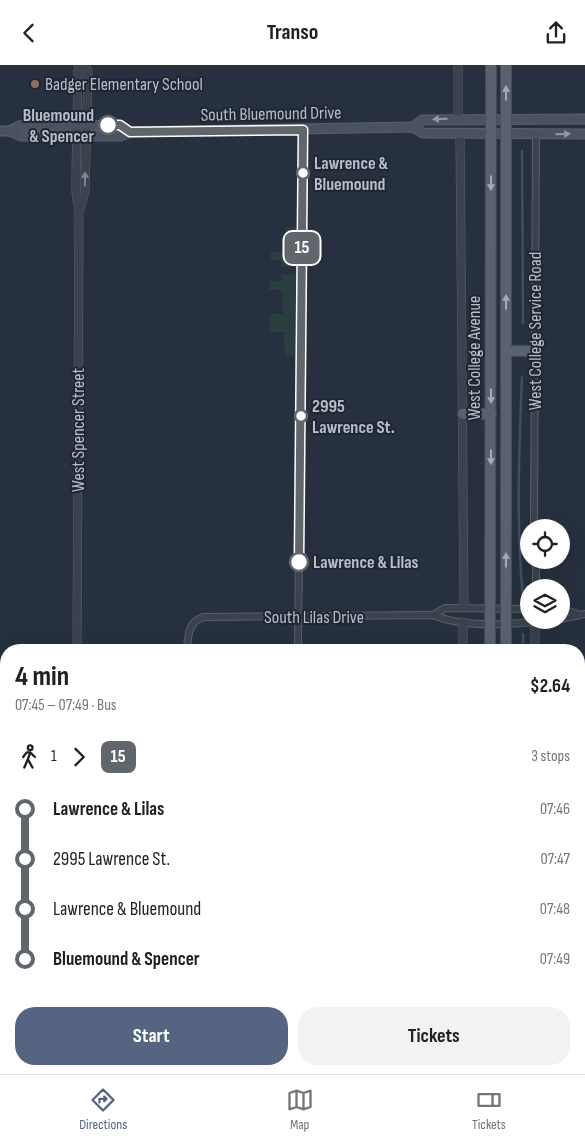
<!DOCTYPE html>
<html lang="en">
<head>
<meta charset="utf-8">
<style>
	:root { --surface:#fff; --page:#f2f2f2; --text:#202124; --muted:#757577; --line:#e0e0e0; --accent:#556480 }
	body { margin:0; font-family:"Sofia Sans Condensed",sans-serif; background:var(--page); color:var(--text); height:100vh; display:flex; flex-direction:column; font-size:19px; white-space:nowrap }
	* { box-sizing:border-box; margin:0 }
	p { font-size:16px; color:var(--muted) }
	.icon { flex:none; width:28px; height:28px; fill:none; stroke:currentColor; stroke-width:2; stroke-linecap:round; stroke-linejoin:round }
	.map { position:relative; flex:1; overflow:hidden }
	.side { position:absolute; left:0px; top:579px; width:585px; height:431px; display:flex; flex-direction:column; background:var(--surface); border-radius:20px 20px 0 0; box-shadow:0 5px 20px #0002 }
	.side>* { flex:none }
	.badge { padding:0 10px; border-radius:8px; font-size:18px; line-height:32px }
	.fabs { position:absolute; left:520px; top:454px; display:grid; gap:10px }
	.fabs a { display:grid; place-items:center; width:50px; height:50px; border-radius:50%; background:var(--surface); box-shadow:0 5px 20px #0002; font-size:25px }
	.map>.badge { position:absolute; translate:-50% -50%; box-shadow:0 0 0 2px #fff }
	.legs { display:flex; align-items:center; gap:8px; height:55px; padding:0 15px; font-size:16px }
	.legs p { margin-inline-start:auto }
	.headline { display:flex; align-items:center; justify-content:space-between; height:85px; padding:0 15px }
	h1 { font-size:28px; font-weight:700; line-height:38px }
	.cta { display:flex; gap:10px; margin-top:auto; padding:10px 15px }
	.cta a { flex:1; height:58px; border-radius:20px; background:var(--accent); color:#fff; font-size:20px; font-weight:700; line-height:58px; text-align:center }
	.cta a+a { background:var(--page); color:var(--text) }
	ul { padding:0 15px; list-style:none }
	li { display:flex; align-items:center; gap:18px; height:50px; font-size:19px }
	li i { display:grid; place-items:center; width:8px; height:100%; margin:0 6px; background:currentColor }
	li i::after { content:''; width:12px; height:12px; margin:-6px; border:4px solid; border-radius:50%; background:var(--surface) }
	li p { margin-inline-start:auto }
	li:first-child i { background:linear-gradient(#0000 50%,currentColor 0) }
	li:last-child i { background:linear-gradient(currentColor 50%,#0000 0) }
	header { display:flex; justify-content:space-between; align-items:center; height:65px; padding:0 15px; background:var(--surface); font-size:22px; font-weight:700 }
	.tabs { display:flex; justify-content:space-around; align-items:center; height:70px; border-top:1px solid var(--line); background:var(--surface); font-size:14px; color:var(--muted) }
	.tabs a { display:grid; justify-items:center; gap:2px }
	.tabs .selected { color:var(--accent) }
	.map>svg:first-child { display:block }
</style>
</head>
<body>
<header><svg class="icon" aria-label="back" viewBox="0 0 24 24"><path d="M15 5l-7 7 7 7"/></svg>Transo<svg class="icon" aria-label="share" viewBox="0 0 24 24"><path d="M12 15V3M7 8l5-5 5 5M5 13v7h14v-7"/></svg></header>
<div class="map">
<svg width="585" height="1009" viewBox="0 0 585 1009">
	<rect width="100%" height="100%" fill="#27303e"/>
	<!-- green -->
	<g fill="#2a3e40">
		<polygon points="296,162 296,201 282,202 281,195 271,195 270,186 286,187 285,163"/>
		<polygon points="290,209 296,210 295,292 285,291 284,270 286,267 269,267 270,249 283,249 282,226 281,225 269,225 269,216 282,216 282,210"/>
	</g>
	<g fill="none" stroke-linecap="round" stroke-linejoin="round">
		<!-- stream -->
		<g stroke="#3f4d66" stroke-width="2.5">
			<polyline points="522,86 523,258"/>
			<path d="M 522,312 C 519,385 516,460 523,533"/>
			<polyline points="523,585 523,569"/>
			<polyline points="527,1004 528,1009"/>
		</g>
		<!-- minor casing -->
		<g stroke="#59606c" stroke-width="8">
			<g id="minor">
				<polyline points="534,462 536,70"/>
				<polyline points="536,495 536,522"/>
				<polyline points="561,544 578,549"/>
				<polyline points="433,550 445,543 529,544"/>
				<polyline points="561,554 585,549"/>
				<path d="M 187,585 C 188,571 188,556 204,552 L 433,550 C 467,564 516,559 553,555"/>
				<polyline points="298,585 303,65"/>
				<polyline points="184,1009 184,1004"/>
				<polyline points="295,1009 295,1004"/>
			</g>
		</g>
		<!-- tertiary casing -->
		<g stroke="#59606c" stroke-width="9">
			<g id="tertiary">
				<polyline points="458,0 458,54"/>
				<polyline points="460,68 464,543"/>
				<polyline points="80,144 85,127 88,6 84,0"/>
				<polyline points="77,585 79,146 76,127 76,110 78,6 79,0"/>
				<polyline points="463,585 463,557"/>
				<polyline points="535,585 535,557"/>
				<polyline points="74,1004 74,1009"/>
				<polyline points="547,1004 547,1009"/>
				<polyline points="445,1009 445,1004"/>
			</g>
		</g>
		<!-- secondary casing -->
		<g stroke="#59606c" stroke-width="11">
			<g id="secondary">
				<polyline points="413,62 422,55 585,54"/>
				<polyline points="0,66 9,66 21,71 121,71 130,67 413,62 423,68 585,69"/>
				<polyline points="9,66 22,60 77,60 120,61 130,67"/>
			</g>
		</g>
		<!-- primary casing -->
		<g stroke="#454b58" stroke-width="12">
			<g id="primary">
				<polyline points="506,0 506,585"/>
				<polyline points="506,286 535,286"/>
				<polyline points="463,349 491,349"/>
				<polyline points="490,585 491,0"/>
				<polyline points="491,1004 491,1009"/>
				<polyline points="511,1004 515,1009"/>
			</g>
		</g>
		<!-- minor -->
		<use href="#minor" stroke="#3b424e" stroke-width="6"/>
		<!-- tertiary -->
		<use href="#tertiary" stroke="#3b424e" stroke-width="8"/>
		<!-- secondary -->
		<use href="#secondary" stroke="#4a5161" stroke-width="9"/>
		<!-- primary -->
		<use href="#primary" stroke="#59616e" stroke-width="10"/>
	</g>
	<!-- one-way arrows -->
	<defs><path id="oneway-solid" d="M-6-.8H1V-3.2L6.5 0L1 3.2V.8H-6Z" transform="scale(1.25)"/></defs>
	<g fill="#a5abb7">
		<use href="#oneway-solid" transform="translate(506 28) rotate(-90)"/>
		<use href="#oneway-solid" transform="translate(491 118) rotate(90)"/>
		<use href="#oneway-solid" transform="translate(506 237) rotate(-90)"/>
		<use href="#oneway-solid" transform="translate(491 331) rotate(89)"/>
		<use href="#oneway-solid" transform="translate(491 392) rotate(90)"/>
		<use href="#oneway-solid" transform="translate(506 495) rotate(-90)"/>
	</g>
	<g fill="#9298a5">
		<use href="#oneway-solid" transform="translate(440 54) rotate(178)"/>
		<use href="#oneway-solid" transform="translate(563 69) rotate(-1)"/>
	</g>
	<use fill="#808692" href="#oneway-solid" transform="translate(85 114) rotate(-89)"/>
	<g fill="none" stroke-linecap="round" stroke-linejoin="round">
		<!-- line-1 casing -->
		<g stroke="#fff" stroke-width="11">
			<polyline id="line-1" points="108,60 120,60 130,67 303,65 299,497"/>
		</g>
		<!-- line-1 -->
		<use href="#line-1" stroke="#61666c" stroke-width="8"/>
	</g>
	<!-- markers -->
	<circle fill="#8d6e63" stroke="#202734" stroke-width="2" cx="35" cy="19" r="5"/>
	<g fill="#fff" stroke="#61666c" stroke-width="2.5">
		<circle cx="108" cy="60" r="9"/>
		<circle cx="303" cy="108" r="6"/>
		<circle cx="301" cy="351" r="6"/>
		<circle cx="299" cy="497" r="9"/>
	</g>
	<g text-anchor="middle" dominant-baseline="central" stroke-width="4" stroke-linejoin="round" paint-order="stroke">
		<!-- poi labels -->
		<g font-size="18" fill="#b8bec9" stroke="#202734" text-anchor="start">
			<text x="45" y="19">Badger Elementary School</text>
		</g>
		<!-- street labels -->
		<g font-size="18" fill="#b8bec9" stroke="#202734">
			<text transform="translate(271 49) rotate(-1)">South Bluemound Drive</text>
			<text transform="translate(535 266) rotate(-90)">West College Service Road</text>
			<text transform="translate(474 293) rotate(-90)">West College Avenue</text>
			<text transform="translate(78 365) rotate(-90)">West Spencer Street</text>
			<text x="314" y="552">South Lilas Drive</text>
		</g>
		<!-- stop labels -->
		<g font-size="18" font-weight="bold" fill="#b8bec9" stroke="#202734" text-anchor="start">
			<text x="94" y="50" text-anchor="end">Bluemound<tspan x="94" dy="21">&amp; Spencer</tspan></text>
			<text x="314" y="98">Lawrence &amp;<tspan x="314" dy="21">Bluemound</tspan></text>
			<text x="312" y="341">2995<tspan x="312" dy="21">Lawrence St.</tspan></text>
			<text x="313" y="497">Lawrence &amp; Lilas</text>
		</g>
	</g>
</svg>
<div class="fabs">
<a><svg class="icon" aria-label="locate" viewBox="0 0 24 24"><circle cx="12" cy="12" r="6"/><path d="M12 2v4M12 18v4M2 12h4M18 12h4"/></svg></a>
<a><svg class="icon" aria-label="layers" viewBox="0 0 24 24"><path d="M12 4l9 5-9 5-9-5zM3 14l9 5 9-5"/></svg></a>
</div>
<b class="badge" style="left:302px;top:183px;background:#61666c;color:#fff">15</b>
<section class="side">
<div class="headline"><div><h1>4 min</h1><p>07:45 – 07:49 · Bus</p></div><b>$2.64</b></div>
<div class="legs"><svg class="icon" aria-label="walk" viewBox="0 0 24 24"><circle cx="13" cy="4" r="2"/><path d="M13 8l-2 6 4 7M11 14l-3 7M7 12l3-4h3l4 4"/></svg>1<svg class="icon" aria-label="forward" viewBox="0 0 24 24"><path d="M9 5l7 7-7 7"/></svg><b class="badge" style="background:#61666c;color:#fff">15</b><p>3 stops</p></div>
<ul>
<li><i style="color:#61666c"></i><b>Lawrence &amp; Lilas</b><p>07:46</p></li>
<li><i style="color:#61666c"></i><span>2995 Lawrence St.</span><p>07:47</p></li>
<li><i style="color:#61666c"></i><span>Lawrence &amp; Bluemound</span><p>07:48</p></li>
<li><i style="color:#61666c"></i><b>Bluemound &amp; Spencer</b><p>07:49</p></li>
</ul>
<div class="cta"><a>Start</a><a>Tickets</a></div>
</section>
</div>
<nav class="tabs">
<a class="selected"><svg class="icon" aria-label="directions" viewBox="0 0 24 24"><path d="M12 3l9 9-9 9-9-9zM9 14v-3h6M13 9l2 2-2 2"/></svg>Directions</a>
<a><svg class="icon" aria-label="map" viewBox="0 0 24 24"><path d="M3 6l6-2 6 2 6-2v14l-6 2-6-2-6 2zM9 4v14M15 6v14"/></svg>Map</a>
<a><svg class="icon" aria-label="tickets" viewBox="0 0 24 24"><path d="M3 7h18v10H3zM15 7v10"/></svg>Tickets</a>
</nav>
</body>
</html>
